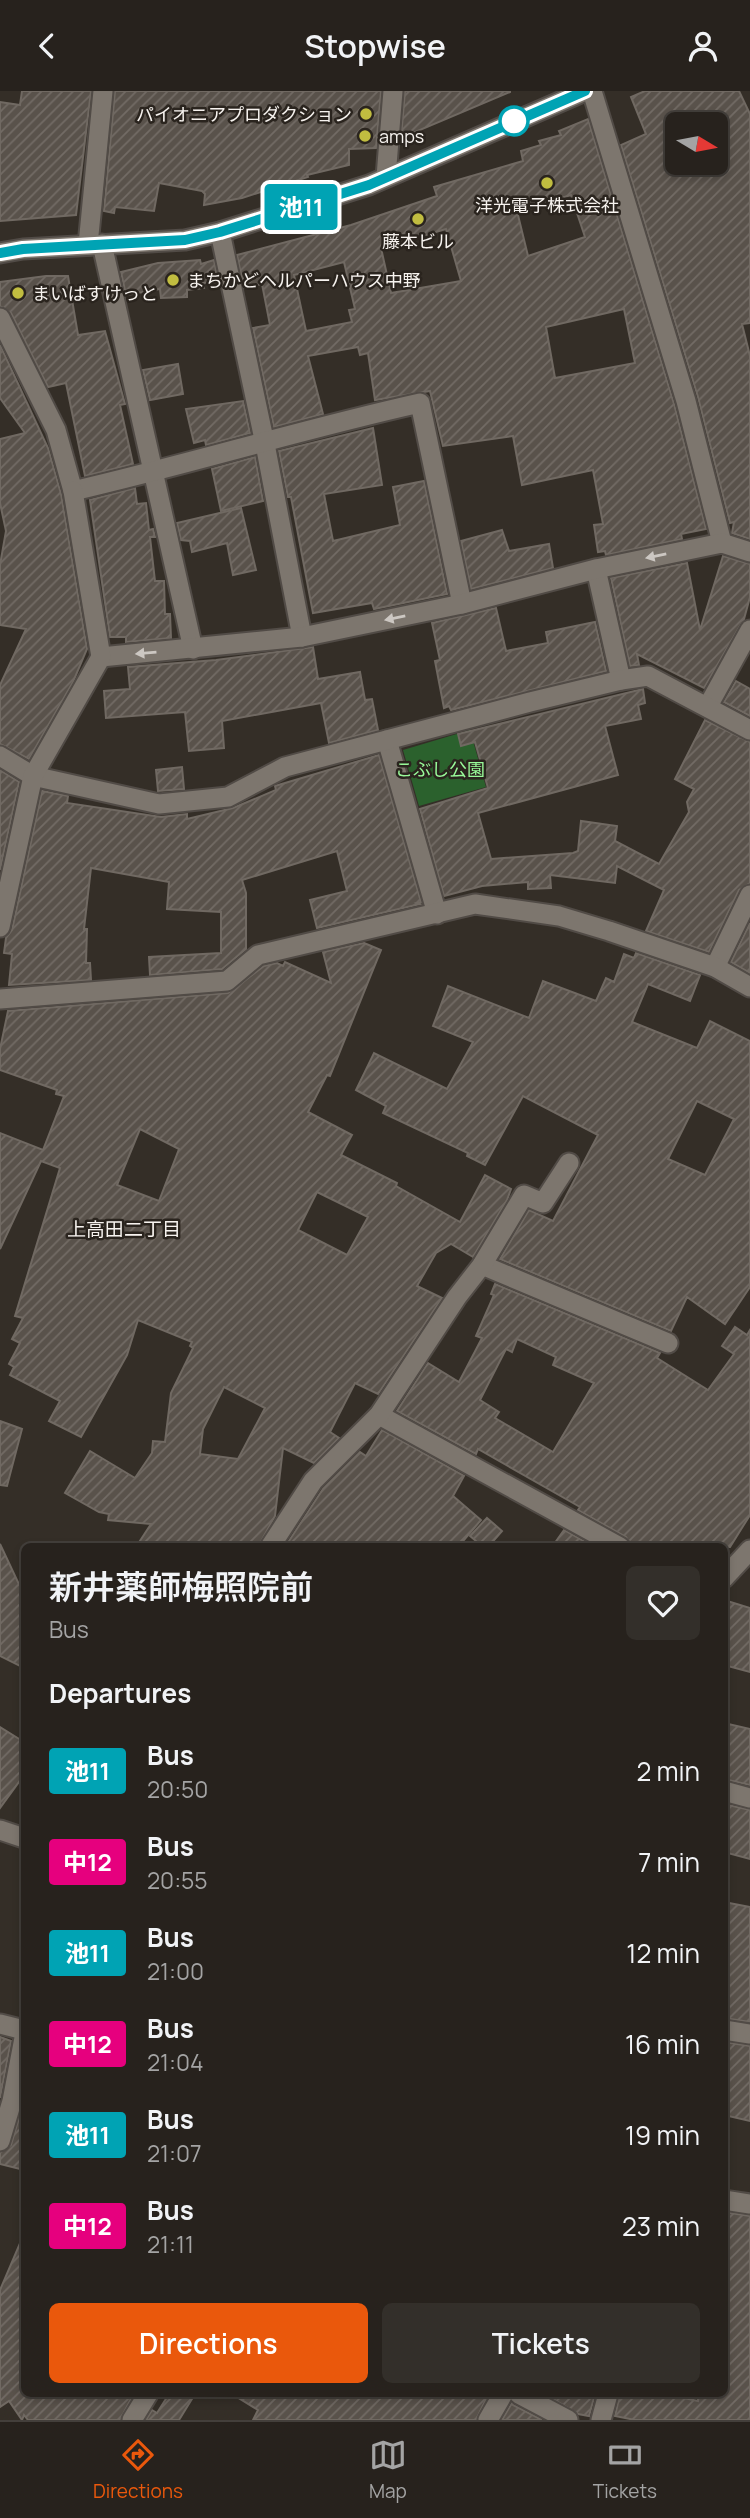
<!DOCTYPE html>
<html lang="en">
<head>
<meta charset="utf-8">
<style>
	:root { --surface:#27221d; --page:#332f2a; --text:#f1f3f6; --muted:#a4a4a4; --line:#433f3b; --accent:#ea580c }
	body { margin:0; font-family:Manrope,"Noto Sans JP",sans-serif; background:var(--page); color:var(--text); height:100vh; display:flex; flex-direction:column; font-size:26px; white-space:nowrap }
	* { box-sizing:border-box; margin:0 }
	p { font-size:23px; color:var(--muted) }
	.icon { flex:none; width:38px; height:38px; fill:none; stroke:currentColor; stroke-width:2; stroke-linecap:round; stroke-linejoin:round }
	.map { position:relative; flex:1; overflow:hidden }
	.sheet { position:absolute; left:21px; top:1452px; width:707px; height:854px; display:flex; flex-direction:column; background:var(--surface); border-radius:10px; box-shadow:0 4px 10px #0003,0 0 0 2px var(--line) }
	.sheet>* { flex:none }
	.badge { padding:0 14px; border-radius:5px; font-size:24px; line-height:46px }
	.needle { width:46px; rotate:100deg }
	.controls { position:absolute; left:665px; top:21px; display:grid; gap:14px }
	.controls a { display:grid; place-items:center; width:63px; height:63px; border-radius:10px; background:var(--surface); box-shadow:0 4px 10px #0003,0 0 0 2px var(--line); font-size:35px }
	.map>.badge { position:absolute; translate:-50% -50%; box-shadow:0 0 0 4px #fff }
	h2 { padding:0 28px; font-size:26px; line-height:63px }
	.round { display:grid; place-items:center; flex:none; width:74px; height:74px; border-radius:10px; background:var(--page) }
	.head { display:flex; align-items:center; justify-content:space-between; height:119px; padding:0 28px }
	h1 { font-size:33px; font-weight:600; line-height:52px }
	.primary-button { display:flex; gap:14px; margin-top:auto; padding:14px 28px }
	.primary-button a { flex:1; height:80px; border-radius:10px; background:var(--accent); color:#fff; font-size:28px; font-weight:600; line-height:80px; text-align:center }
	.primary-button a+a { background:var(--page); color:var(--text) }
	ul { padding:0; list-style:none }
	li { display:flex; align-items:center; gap:21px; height:91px; padding:0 28px }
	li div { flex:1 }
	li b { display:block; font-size:26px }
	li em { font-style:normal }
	li .badge { min-width:77px; font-weight:700; text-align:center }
	header { display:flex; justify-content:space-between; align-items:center; height:91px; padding:0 28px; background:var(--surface); font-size:32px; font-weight:600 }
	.menu { display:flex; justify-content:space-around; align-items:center; height:98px; border-top:2px solid var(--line); background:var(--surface); font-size:19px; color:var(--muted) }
	.menu a { display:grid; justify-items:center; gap:4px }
	.menu .on { color:var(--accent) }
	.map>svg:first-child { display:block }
</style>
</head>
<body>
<header><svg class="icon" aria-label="back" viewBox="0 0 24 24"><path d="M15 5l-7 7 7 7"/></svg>Stopwise<svg class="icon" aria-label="person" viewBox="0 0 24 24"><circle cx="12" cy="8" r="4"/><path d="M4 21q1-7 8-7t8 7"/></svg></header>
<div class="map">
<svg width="750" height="2329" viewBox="0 0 750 2329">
	<defs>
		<pattern id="building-hatch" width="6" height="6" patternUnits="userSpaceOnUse" patternTransform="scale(1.75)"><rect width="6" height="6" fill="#59524b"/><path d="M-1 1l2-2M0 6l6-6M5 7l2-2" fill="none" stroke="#726b65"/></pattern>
	</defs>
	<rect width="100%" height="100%" fill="#342e27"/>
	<!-- green -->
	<polygon fill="#2b612d" points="470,639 486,696 419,715 403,659"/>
	<!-- building -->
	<g fill="url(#building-hatch)" stroke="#706962" stroke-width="2" fill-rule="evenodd">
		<polygon points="22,0 91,0 76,124 0,130 0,11 20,14"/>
		<polygon points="115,0 381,0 376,57 349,58 349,74 307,84 308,86 242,107 204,114 205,103 202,100 159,92 154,120 115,116 114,122 104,120"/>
		<polygon points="405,0 510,0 510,1 401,47"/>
		<path d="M 645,0 L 739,0 L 750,23 L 750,232 L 742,233 L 750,265 L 750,448 L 732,442 L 734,431 L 730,432 L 698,306 L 621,54 L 646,43 L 631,6 ZM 677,33 L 716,33 L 716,72 L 677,72 Z"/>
		<path d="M 588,28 L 674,313 L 706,438 L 681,443 L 682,448 L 606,464 L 605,460 L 598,461 L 594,434 L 603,433 L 593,379 L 522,394 L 513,345 L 443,355 L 430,300 L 375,309 L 368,262 L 360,264 L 358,256 L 308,265 L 323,323 L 274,336 L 253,237 L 270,234 L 262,193 L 244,197 L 237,164 L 351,134 L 437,105 L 434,96 L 523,70 L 521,60 L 541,54 L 539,50 L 561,44 L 559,40 ZM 571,104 L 585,146 L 528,165 L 517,120 ZM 446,138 L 461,190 L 391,202 L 381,157 ZM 344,171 L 355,218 L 349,219 L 352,231 L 306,240 L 294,184 ZM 624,218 L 635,272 L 555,287 L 546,236 Z"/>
		<polygon points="200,169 201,173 214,169 218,191 203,192 204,197 187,199 187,206 161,207 160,198 126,204 121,181 158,172"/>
		<polygon points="46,185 68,185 78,244 105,240 125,313 120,314 133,373 85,385 66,292 48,296 11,222 0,215 0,191"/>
		<polygon points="0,254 48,357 61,403 87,558 73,591 29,668 0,653 0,594 26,538 0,534 0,474 6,440 0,412 0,348 25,342 0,307"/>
		<polygon points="178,273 183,303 150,309 143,279"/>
		<polygon points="243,310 250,342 206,354 205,349 194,352 186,318"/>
		<polygon points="373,337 382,394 324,403 333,450 400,434 393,396 424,390 447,503 374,518 372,512 313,522 291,406 288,406 279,360"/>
		<polygon points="255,366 263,410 221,420 212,378"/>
		<polygon points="135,397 137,413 146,412 149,439 153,438 155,446 150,446 155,490 164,490 165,523 170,523 171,547 126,551 126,546 110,546 90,409"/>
		<polygon points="241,417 256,479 233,484 227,452 192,461 190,450 181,449 177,432"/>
		<polygon points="502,439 509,460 549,453 553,477 471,498 461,450"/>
		<polygon points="723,465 750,473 750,506 744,528 704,597 637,563 639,574 630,575 611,487 687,472 700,539"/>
		<polygon points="496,517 506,560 548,552 546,541 595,531 606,580 451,619 449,615 444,617 435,570 440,569 432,532"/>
		<polygon points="313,556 318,588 360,581 365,609 372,608 378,639 329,652 321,612 222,630 224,657 189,660 185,621 106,627 104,600 130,598 128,576 216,569"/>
		<polygon points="736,590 750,598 750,625 724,611"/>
		<polygon points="643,598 645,612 638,614 641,628 605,635 618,684 478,722 491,768 573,762 578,760 581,730 617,735 615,750 659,773 689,721 687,711 694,698 675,688 705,629 750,651 750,792 739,799 709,861 646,840 664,799 617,775 615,792 550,784 551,797 528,798 528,791 482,795 444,805 420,718 488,697 475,651 461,655 458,643"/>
		<polygon points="379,664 421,811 417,812 420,813 317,837 310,809 347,800 337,760 242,789 246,802 246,858 222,878 150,884 149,866 221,862 221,821 167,818 169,791 91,777 84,838 87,838 86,872 90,872 91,889 9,894 12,863 4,862 6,847 12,839 42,700 68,705 67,712 161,726 187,723 187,728 233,717 276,699 275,695"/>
		<polygon points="182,676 184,698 158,700 156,679"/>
		<polygon points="0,679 19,691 0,779"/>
		<polygon points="750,832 750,882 731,871"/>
		<path d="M 364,852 L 381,859 L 330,985 L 327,984 L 308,1021 L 352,1044 L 341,1064 L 397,1092 L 396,1095 L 460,1131 L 485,1084 L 511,1098 L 507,1109 L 473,1166 L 451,1153 L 436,1162 L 417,1195 L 442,1207 L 378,1303 L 355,1292 L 330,1341 L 339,1347 L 314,1372 L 283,1357 L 275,1425 L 258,1456 L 136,1456 L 151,1433 L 108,1429 L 109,1423 L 99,1421 L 65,1402 L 90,1360 L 135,1387 L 152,1362 L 153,1350 L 165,1351 L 171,1302 L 193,1257 L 190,1255 L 192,1251 L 138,1229 L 127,1264 L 81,1346 L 49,1330 L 60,1310 L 10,1284 L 14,1276 L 9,1273 L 20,1252 L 12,1248 L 23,1227 L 15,1225 L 60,1077 L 41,1070 L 0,1158 L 0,1042 L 43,1059 L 64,1005 L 56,1003 L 57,999 L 0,979 L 0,958 L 8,920 L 228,902 L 264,875 L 277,872 L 283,875 L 285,871 L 331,892 L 323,861 ZM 140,1038 L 179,1058 L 159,1110 L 117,1094 ZM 317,1101 L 368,1126 L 347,1164 L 298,1139 ZM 224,1296 L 265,1317 L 238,1368 L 200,1363 L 203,1338 Z"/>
		<path d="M 636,862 L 700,884 L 690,910 L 648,893 L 632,931 L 697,957 L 710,930 L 750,950 L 750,1196 L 725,1233 L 687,1206 L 671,1240 L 500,1168 L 529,1119 L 553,1130 L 598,1044 L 523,1005 L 485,1074 L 467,1065 L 468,1062 L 383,1022 L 386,1015 L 356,999 L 374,962 L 447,998 L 473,951 L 433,935 L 448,895 L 529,927 L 543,890 L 596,910 L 606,887 L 614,891 L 624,863 L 634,867 ZM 697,1010 L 734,1028 L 705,1084 L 668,1068 Z"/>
		<path d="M 495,1193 L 660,1262 L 657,1267 L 708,1299 L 734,1263 L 722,1255 L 735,1236 L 747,1244 L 750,1239 L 750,1424 L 730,1456 L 632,1456 L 626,1446 L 578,1419 L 580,1416 L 478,1358 L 476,1363 L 397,1320 L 428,1272 L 459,1291 L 482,1247 L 476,1245 L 494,1204 L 491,1203 ZM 517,1248 L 556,1266 L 553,1274 L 594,1292 L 553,1361 L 495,1327 L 499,1321 L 480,1309 L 506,1258 L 512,1261 Z"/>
		<polygon points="0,1330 22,1338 7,1395 0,1394"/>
		<polygon points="382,1339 464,1385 453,1405 481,1429 458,1456 285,1456 323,1398 360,1361 366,1365"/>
		<polygon points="487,1427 502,1440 488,1456 483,1456 470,1445"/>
		<polygon points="564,1439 594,1456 552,1456"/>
		<polygon points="0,1453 24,1504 24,1577 0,1565"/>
		<polygon points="724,1509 750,1517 750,1581 724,1574"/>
		<polygon points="724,1632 750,1638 750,1694 724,1688"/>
		<polygon points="0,1636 24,1651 24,1684 0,1717"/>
		<polygon points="724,1713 750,1719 750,1768 724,1761"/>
		<polygon points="724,1811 750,1816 750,1931 724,1927"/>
		<polygon points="0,1946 11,1950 0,2007"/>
		<polygon points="724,1951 750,1955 750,2030 724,2024"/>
		<polygon points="24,2010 24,2079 0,2073 0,2062 11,2054"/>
		<polygon points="724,2121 750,2125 750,2329 635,2329 615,2325 620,2303 665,2303 698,2310 699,2303 724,2303"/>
		<polygon points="24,2143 24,2303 126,2303 132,2306 120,2329 28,2329 24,2324 22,2329 9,2310 0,2316 0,2199"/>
		<polygon points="169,2303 195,2303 179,2329 146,2329 152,2319 157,2322"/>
		<polygon points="232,2303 485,2303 488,2304 476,2329 253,2329 258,2319"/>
		<polygon points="545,2303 595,2303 589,2325 578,2323"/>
		<polygon points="512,2312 513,2314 542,2329 502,2329"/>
	</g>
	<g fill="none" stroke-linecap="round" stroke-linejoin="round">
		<!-- pedestrian casing -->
		<g stroke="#514b46" stroke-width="23">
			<polyline id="pedestrian" points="386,86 393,0"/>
		</g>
		<!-- minor casing -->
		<g stroke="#514b46" stroke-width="23">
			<g id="minor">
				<polyline points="592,0 686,310 722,452"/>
				<polyline points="220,141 265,353 302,546"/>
				<polyline points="102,153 193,558"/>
				<polyline points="88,154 103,0"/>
				<path d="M 0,227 L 56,339 L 73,400 C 190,373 303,338 420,312 L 462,513"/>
				<polyline points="596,478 621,589"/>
				<polyline points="101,566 302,546 462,513 596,478 722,452 750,461"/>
				<polyline points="708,615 750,539"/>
				<polyline points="387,649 437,823"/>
				<polyline points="0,665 33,685 159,713 228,706 285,676 530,611 621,589 648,585 750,639"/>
				<polyline points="0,836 33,685 101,566 73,400"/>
				<polyline points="715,876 750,804"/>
				<polyline points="0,908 227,890 258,864 475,813 559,825 609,840 715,876 750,896"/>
				<polyline points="482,1174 668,1252"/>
				<polyline points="379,1324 620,1456"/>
				<polyline points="270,1456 313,1390 379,1324 457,1206 482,1174 524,1104 543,1112 569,1072"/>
				<polyline points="724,1487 750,1459"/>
				<polyline points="724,1700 750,1707"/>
				<polyline points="0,1739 24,1747"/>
				<polyline points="0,1933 24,1939"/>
				<polyline points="724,1939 750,1943"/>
				<polyline points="0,2050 12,2010 24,1947"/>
				<polyline points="724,2109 750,2113"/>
				<polyline points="519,2303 568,2329"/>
				<polyline points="132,2329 148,2303"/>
				<polyline points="488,2329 503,2303"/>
				<polyline points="601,2329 608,2303"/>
			</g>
		</g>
		<!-- tertiary casing -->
		<g stroke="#514b46" stroke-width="23">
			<polyline id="tertiary" points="0,162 23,158 185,149 220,141 369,94 585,0"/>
		</g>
		<!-- pedestrian -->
		<use href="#pedestrian" stroke="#7d766e" stroke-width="19"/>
		<!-- minor -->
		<use href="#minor" stroke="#7d766e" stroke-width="19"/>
		<!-- tertiary -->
		<use href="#tertiary" stroke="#7d766e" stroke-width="19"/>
	</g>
	<!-- one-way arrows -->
	<defs><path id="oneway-solid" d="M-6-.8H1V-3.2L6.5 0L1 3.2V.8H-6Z" transform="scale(1.75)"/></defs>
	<g fill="#ccc7c2">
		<use href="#oneway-solid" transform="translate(656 465) rotate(168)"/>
		<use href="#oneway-solid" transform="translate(395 527) rotate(168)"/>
		<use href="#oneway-solid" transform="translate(146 562) rotate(175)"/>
	</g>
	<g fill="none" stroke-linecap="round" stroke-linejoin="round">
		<!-- line casing -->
		<g stroke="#fff" stroke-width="16">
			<polyline id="line" points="0,162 23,158 185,149 220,141 369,94 585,0"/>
		</g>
		<!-- line -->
		<use href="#line" stroke="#00a3b4" stroke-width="10"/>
	</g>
	<!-- markers -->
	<g fill="#c1bd40" stroke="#2a241e" stroke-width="2.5">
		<circle cx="366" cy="23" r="7"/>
		<circle cx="365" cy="45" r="7"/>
		<circle cx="547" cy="92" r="7"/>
		<circle cx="418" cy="128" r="7"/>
		<circle cx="173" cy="189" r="7"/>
		<circle cx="18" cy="202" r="7"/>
	</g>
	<circle fill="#fff" stroke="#00a3b4" stroke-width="3.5" cx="514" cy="30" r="14"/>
	<g text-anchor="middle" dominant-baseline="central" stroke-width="5" stroke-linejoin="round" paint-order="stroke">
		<!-- poi labels -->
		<g font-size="18" fill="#f7f3ef" stroke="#2a241e" text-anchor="start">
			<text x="352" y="23" text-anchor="end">パイオニアプロダクション</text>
			<text x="379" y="45">amps</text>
			<text x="547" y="114" text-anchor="middle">洋光電子株式会社</text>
			<text x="418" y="150" text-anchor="middle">藤本ビル</text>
			<text x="187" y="189">まちかどヘルパーハウス中野</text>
			<text x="32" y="202">まいばすけっと</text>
		</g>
		<!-- park labels -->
		<g font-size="18" fill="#98f999" stroke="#2a241e">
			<text x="440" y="678">こぶし公園</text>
		</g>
		<!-- neighbourhood labels -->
		<g font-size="19" fill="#f7f3ef" stroke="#2a241e">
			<text x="124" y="1138">上高田二丁目</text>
		</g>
	</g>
</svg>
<div class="controls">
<a><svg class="needle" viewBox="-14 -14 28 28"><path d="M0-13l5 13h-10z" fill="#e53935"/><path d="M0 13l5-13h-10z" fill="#a4a4a4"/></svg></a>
</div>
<b class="badge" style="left:301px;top:116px;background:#00a3b4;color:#fff">池11</b>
<section class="sheet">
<div class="head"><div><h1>新井薬師梅照院前</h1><p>Bus</p></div><a class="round"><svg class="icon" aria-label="heart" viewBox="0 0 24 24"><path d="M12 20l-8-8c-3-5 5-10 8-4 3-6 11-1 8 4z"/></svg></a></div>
<h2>Departures</h2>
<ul>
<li><span class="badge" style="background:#00a3b4;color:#fff">池11</span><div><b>Bus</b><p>20:50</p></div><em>2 min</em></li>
<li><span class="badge" style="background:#e6007e;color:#fff">中12</span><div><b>Bus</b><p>20:55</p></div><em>7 min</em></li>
<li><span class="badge" style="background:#00a3b4;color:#fff">池11</span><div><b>Bus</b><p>21:00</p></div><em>12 min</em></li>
<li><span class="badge" style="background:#e6007e;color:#fff">中12</span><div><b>Bus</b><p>21:04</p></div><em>16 min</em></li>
<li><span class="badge" style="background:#00a3b4;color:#fff">池11</span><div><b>Bus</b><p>21:07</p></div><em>19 min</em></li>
<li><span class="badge" style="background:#e6007e;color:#fff">中12</span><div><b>Bus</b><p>21:11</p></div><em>23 min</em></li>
</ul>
<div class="primary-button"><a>Directions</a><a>Tickets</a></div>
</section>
</div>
<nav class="menu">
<a class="on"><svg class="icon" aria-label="directions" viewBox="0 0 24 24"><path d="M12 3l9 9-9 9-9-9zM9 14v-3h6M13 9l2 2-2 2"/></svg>Directions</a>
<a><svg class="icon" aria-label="map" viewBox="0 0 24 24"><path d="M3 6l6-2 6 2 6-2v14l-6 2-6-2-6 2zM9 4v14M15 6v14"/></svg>Map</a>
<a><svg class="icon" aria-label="tickets" viewBox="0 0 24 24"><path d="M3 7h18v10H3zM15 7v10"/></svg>Tickets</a>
</nav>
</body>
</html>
